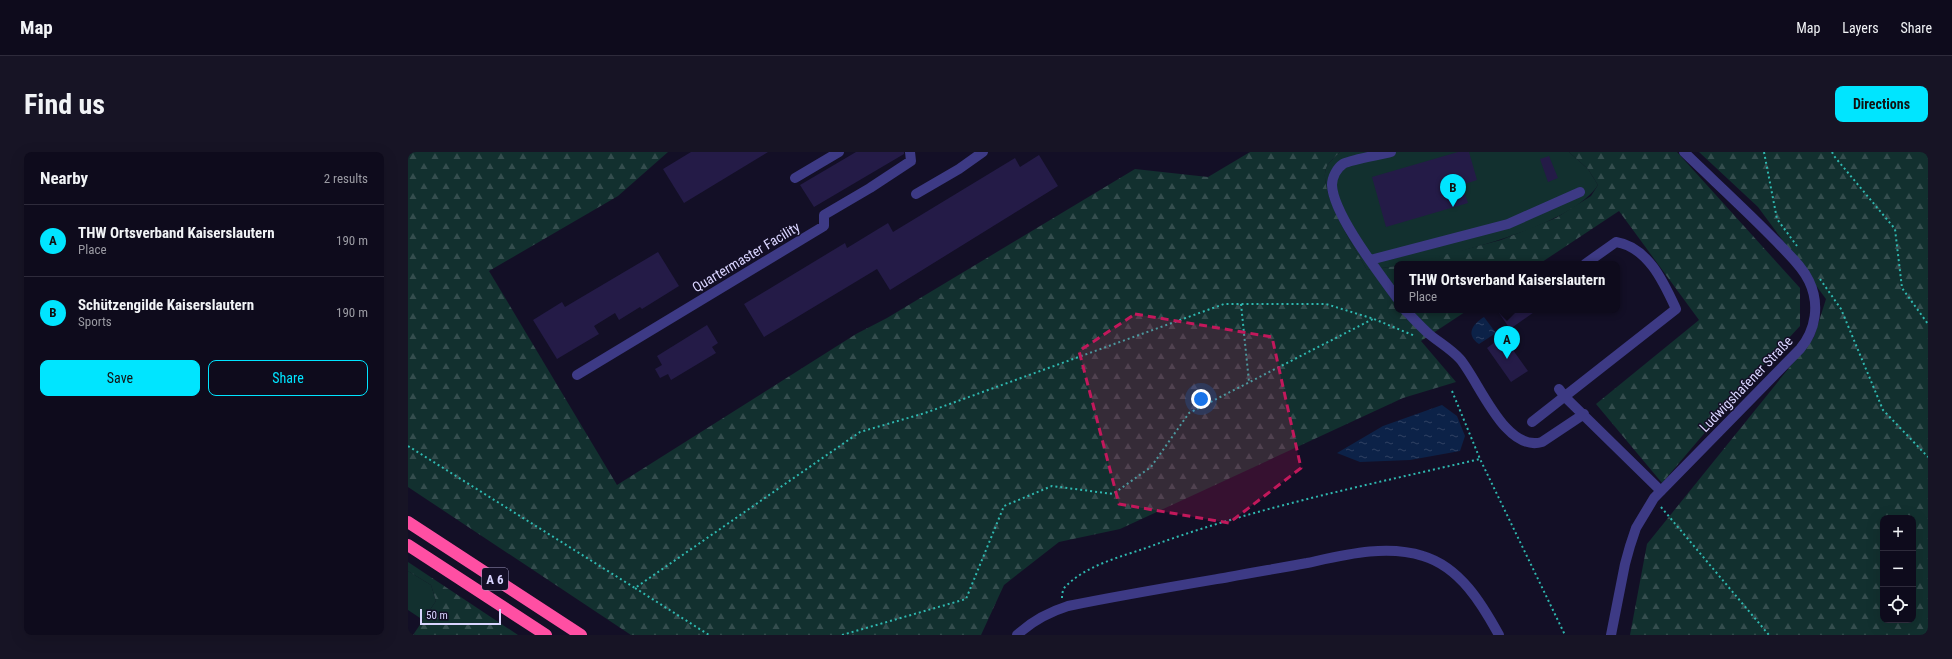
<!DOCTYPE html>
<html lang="en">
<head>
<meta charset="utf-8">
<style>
  body { margin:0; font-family:"Roboto Condensed",sans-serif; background:#171425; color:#f1f3f6 }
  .controls { position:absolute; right:12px; bottom:12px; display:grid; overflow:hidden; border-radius:8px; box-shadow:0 4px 16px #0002 }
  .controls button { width:36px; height:36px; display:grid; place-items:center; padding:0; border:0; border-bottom:1px solid #2e2b3b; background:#0e0b1c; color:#f1f3f6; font:20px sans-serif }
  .scale { position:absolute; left:12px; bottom:10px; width:81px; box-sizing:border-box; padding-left:4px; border:2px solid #d9d4ff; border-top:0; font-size:11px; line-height:14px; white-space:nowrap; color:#d9d4ff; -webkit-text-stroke:3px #130f26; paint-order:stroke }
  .you { position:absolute; left:793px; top:247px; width:14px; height:14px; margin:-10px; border:3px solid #fff; border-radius:50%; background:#1a73e8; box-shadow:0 0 0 6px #1a73e833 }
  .badge { display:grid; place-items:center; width:26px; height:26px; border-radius:50%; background:#00e5ff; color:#111; font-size:13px; font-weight:700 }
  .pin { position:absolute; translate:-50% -33px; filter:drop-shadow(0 1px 2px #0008) }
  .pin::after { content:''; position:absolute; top:21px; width:14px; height:12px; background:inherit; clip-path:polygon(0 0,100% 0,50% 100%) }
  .popup { position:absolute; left:986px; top:109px; width:226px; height:52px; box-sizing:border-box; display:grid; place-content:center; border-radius:8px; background:#0e0b1c; filter:drop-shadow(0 1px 3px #0005); font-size:13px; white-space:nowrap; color:#9b9ba3 }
  .popup b { font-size:15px; color:#f1f3f6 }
  .popup::after { content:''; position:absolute; left:50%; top:100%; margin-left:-8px; border:8px solid transparent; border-top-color:#0e0b1c }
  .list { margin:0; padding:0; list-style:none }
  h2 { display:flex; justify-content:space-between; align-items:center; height:52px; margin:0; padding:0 16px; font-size:17px }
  h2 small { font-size:13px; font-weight:400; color:#9b9ba3 }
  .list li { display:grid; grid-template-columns:26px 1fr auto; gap:12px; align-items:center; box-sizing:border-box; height:72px; padding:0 16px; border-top:1px solid #2e2b3b }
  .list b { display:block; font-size:15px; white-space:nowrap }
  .list p { margin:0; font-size:13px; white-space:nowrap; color:#9b9ba3 }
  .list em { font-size:13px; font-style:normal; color:#9b9ba3 }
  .actions { display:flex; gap:8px; padding:12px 16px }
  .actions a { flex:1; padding:9px 0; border:1px solid #00e5ff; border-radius:8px; text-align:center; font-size:14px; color:#00e5ff }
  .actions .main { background:#00e5ff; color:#111 }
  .icon { flex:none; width:22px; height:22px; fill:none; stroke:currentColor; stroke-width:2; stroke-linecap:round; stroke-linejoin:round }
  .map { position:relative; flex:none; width:1520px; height:483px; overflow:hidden; border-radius:8px }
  header { display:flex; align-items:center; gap:24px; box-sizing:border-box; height:56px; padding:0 20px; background:#0e0b1c; border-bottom:1px solid #2e2b3b }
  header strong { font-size:19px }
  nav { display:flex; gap:22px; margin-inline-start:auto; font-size:14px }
  .intro { display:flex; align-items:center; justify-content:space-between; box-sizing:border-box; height:96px; padding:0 24px }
  h1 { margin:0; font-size:28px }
  .button { padding:10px 18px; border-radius:8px; background:#00e5ff; color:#111; font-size:14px; font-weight:700 }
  main { display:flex; gap:24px; padding:0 24px }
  aside { flex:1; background:#0e0b1c; border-radius:8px; box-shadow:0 4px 16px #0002 }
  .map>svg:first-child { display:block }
</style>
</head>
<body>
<header>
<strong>Map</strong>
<nav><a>Map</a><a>Layers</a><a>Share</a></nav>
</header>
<div class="intro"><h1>Find us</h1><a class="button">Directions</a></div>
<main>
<aside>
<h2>Nearby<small>2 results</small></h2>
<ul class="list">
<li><span class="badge">A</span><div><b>THW Ortsverband Kaiserslautern</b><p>Place</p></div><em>190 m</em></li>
<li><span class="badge">B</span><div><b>Schützengilde Kaiserslautern</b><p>Sports</p></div><em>190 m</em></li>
</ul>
<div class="actions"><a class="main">Save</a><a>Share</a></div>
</aside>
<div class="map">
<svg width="1520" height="483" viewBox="0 0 1520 483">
  <defs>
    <pattern id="forest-firs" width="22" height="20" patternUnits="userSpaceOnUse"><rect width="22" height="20" fill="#12302f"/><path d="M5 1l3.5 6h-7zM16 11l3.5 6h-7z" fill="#344d4e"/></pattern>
    <pattern id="water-ripples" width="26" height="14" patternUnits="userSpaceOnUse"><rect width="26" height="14" fill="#0c2248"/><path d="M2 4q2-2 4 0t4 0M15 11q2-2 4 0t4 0" fill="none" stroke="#2f4163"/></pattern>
  </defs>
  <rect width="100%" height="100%" fill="#130f26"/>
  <!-- green -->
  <path fill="#12302f" d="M932,0H1161L1180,17L1190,33C1162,75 1052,99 1004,112H989V114L959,118C947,97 910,39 918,16C920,11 928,4 932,0Z
    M0,419L23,433L28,449L15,468L0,458Z"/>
  <!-- forest -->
  <path fill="url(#forest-firs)" fill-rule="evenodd" d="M0,0H260L210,44L81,119L209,333L448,182L479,166L727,17L800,25L842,0H932C928,4 920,11 918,16C910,39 947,97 959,118L989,114V158H1060L1013,189L1048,230L995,246L712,377L651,390L596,433L573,483H223L0,335Z
    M1161,0H1269L1392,136V174L1340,230L1254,331L1188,252L1291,168L1211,59L1131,112H1002L1093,88L1148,66L1183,44L1190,33L1180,17Z
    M1291,0H1520V483H1222L1239,392L1406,185L1418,147L1350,55ZM1475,366H1505V468H1475Z
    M0,410L110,483H5L28,449L23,433L0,419Z"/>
  <!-- water -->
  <path fill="url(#water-ripples)" d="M1076,165L1088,181L1071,192C1057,182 1065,172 1076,165Z
    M1034,253L1049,264L1057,284L1052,299L1002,308L952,310L929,301L975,274Z"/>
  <!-- building -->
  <path fill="#241b47" d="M283,0H360L276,51L255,17Z
    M448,0H496V2L406,55L392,33Z
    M1050,0H1061L1069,28L1054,33L1060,51L978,75L964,25Z
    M631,3L650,34L482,138L469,117L356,185L336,152L437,91L439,96L480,71L485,80L607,6L612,15Z
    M1141,4L1150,26L1140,30L1132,7Z
    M250,100L271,134L234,157L232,155L211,168L207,161L186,174L191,182L149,207L125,168L154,150L157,155Z
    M1089,158H1129L1102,177Z
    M299,173L310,191L304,195L308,201L263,228L260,222L252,226L247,217L254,213L249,204Z
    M1095,184L1120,219L1103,230L1079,196Z"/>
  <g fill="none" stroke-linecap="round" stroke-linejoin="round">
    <!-- path -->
    <path stroke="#2fb8b0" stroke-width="2" stroke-dasharray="2 3" stroke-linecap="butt" d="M1356,0L1369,67L1389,94
      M1424,0L1426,4L1487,77L1494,136L1520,172
      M1412,127L1433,157L1475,258L1520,305
      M833,152L841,230
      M1044,239L1072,307L1157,483
      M0,294L227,436L452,280L517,261L816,152H918L966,167L1007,184
      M1253,355L1361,483
      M227,436L301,483
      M654,446C654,441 655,436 659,433C680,413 712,405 738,396C847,355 960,333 1072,307
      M434,483L558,447L596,354L644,334L705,342L743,315L781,261L965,167"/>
    <!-- minor -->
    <path stroke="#3d3a85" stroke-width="10" d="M983,0C972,3 941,8 935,12C929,16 924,25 924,33C925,62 971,121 989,146
      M387,26L431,0
      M508,42L551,17L575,0
      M962,108L1100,72L1172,40
      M997,158C1005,166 1013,175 1021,182C1032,191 1043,197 1052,207C1071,229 1097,301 1134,290L1176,262
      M169,223L416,74V63L462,36L503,9L502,0
      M1151,237L1157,245L1253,339
      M1124,270L1268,157C1256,131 1240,95 1208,90L1177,112
      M609,483C624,469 641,460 660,454C714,443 768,434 821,425C847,420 873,416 899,411C936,403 978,392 1015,404C1052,415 1074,452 1091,483
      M1203,483L1217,412L1222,394L1228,376L1246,346L1392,197C1408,178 1412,152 1401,129C1394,114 1381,103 1370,91C1340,60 1307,30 1276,0"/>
    <!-- highway -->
    <path stroke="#ff4fa3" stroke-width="12" d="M0,370L173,483
      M0,393L138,483"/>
  </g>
  <!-- marked area -->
  <path fill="#c2185b" fill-opacity="0.2" stroke="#c2185b" stroke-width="3" stroke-dasharray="8 5" stroke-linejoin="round" d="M727,162L864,185L893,316L821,371L711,352L671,199Z"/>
  <g text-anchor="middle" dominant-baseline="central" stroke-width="3" stroke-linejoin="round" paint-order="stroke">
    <!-- shield labels -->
    <rect fill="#130f26" stroke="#9e99be" stroke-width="1" x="74" y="416" width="26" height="22" rx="3"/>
    <g font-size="13" font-weight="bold" fill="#d9d4ff">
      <text x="87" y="427">A 6</text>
    </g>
    <!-- street labels -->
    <g font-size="14" fill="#d9d4ff" stroke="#130f26">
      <text transform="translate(338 105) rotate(-31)">Quartermaster Facility</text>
      <text transform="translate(1338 232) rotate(-46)">Ludwigshafener Straße</text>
    </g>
  </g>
</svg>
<div class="controls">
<button>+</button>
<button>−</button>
<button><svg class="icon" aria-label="locate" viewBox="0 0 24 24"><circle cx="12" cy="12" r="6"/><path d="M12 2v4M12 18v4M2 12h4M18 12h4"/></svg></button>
</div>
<div class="scale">50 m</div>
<div class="you"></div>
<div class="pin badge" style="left:1099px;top:207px">A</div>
<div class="popup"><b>THW Ortsverband Kaiserslautern</b>Place</div>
<div class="pin badge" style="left:1045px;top:55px">B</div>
</div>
</main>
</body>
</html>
